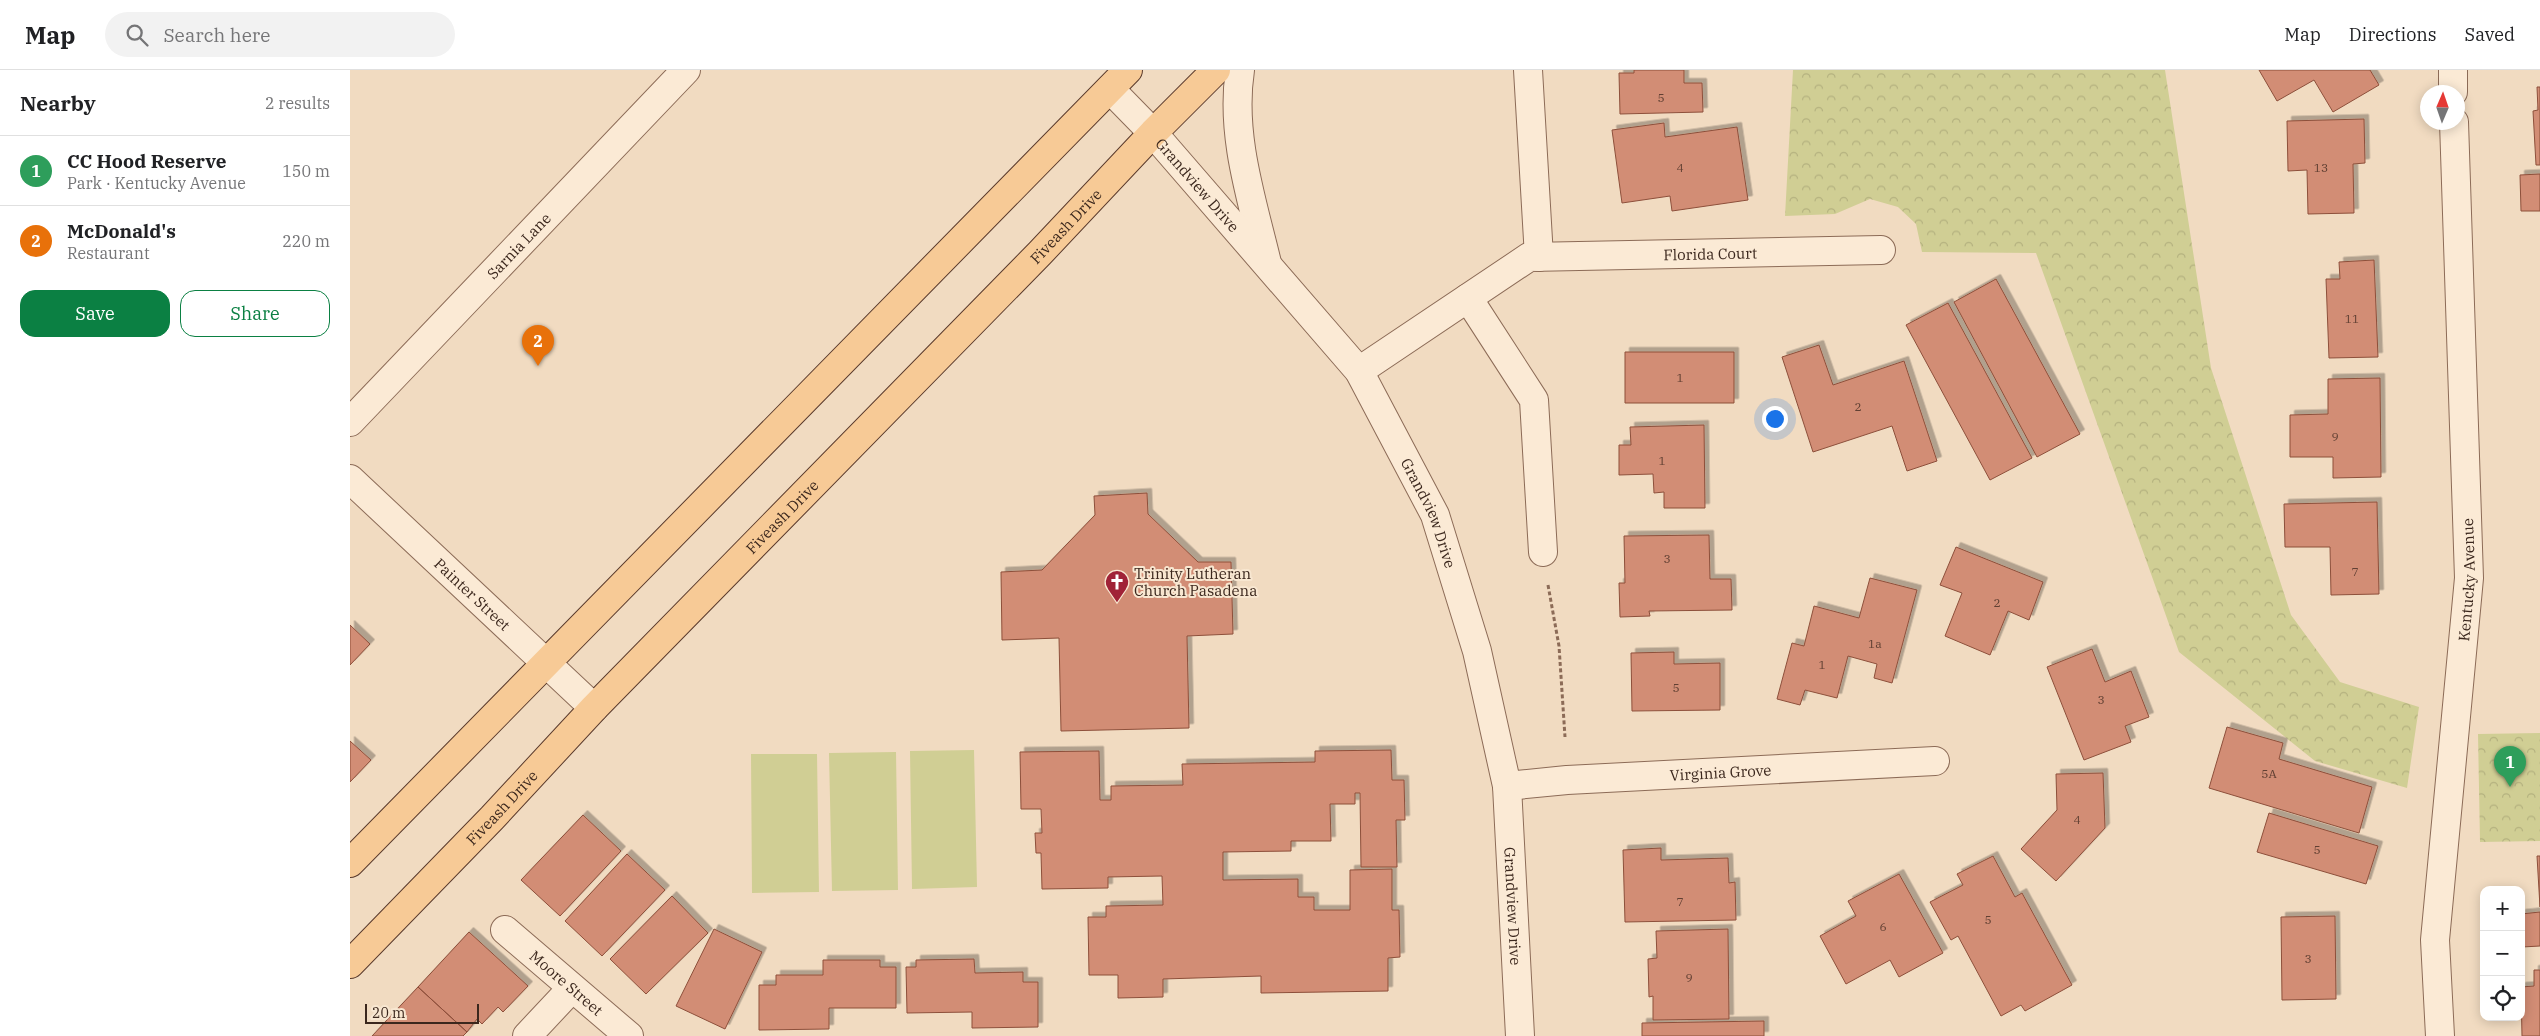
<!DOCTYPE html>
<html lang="en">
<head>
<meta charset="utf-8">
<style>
  body { margin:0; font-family:"IBM Plex Serif",serif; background:#f2f2f2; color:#202124 }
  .controls { position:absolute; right:15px; bottom:15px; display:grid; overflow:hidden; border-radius:10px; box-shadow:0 2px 12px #0003 }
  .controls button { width:45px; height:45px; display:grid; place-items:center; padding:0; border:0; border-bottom:1px solid #e0e0e0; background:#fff; color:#202124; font:25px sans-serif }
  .compass { position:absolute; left:2070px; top:15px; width:45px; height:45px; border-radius:50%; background:#fff; box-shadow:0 2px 12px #0003; rotate:2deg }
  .scale { position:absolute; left:15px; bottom:12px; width:114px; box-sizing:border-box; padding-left:5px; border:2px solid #3b271d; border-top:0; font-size:14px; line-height:18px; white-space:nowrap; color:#3b271d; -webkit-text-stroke:4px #f8e7d1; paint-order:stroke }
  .you { position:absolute; left:1424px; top:348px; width:18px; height:18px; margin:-12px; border:4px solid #fff; border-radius:50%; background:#1a73e8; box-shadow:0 0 0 8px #1a73e833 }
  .badge { display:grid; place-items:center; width:32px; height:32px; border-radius:50%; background:#0b8043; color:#fff; font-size:16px; font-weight:700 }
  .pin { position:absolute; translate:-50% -41px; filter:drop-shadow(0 1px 2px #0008) }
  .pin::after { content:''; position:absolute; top:26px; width:18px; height:15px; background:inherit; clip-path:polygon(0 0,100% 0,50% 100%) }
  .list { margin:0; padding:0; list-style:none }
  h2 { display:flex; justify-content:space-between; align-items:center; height:65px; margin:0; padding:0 20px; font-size:21px }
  h2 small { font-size:16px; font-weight:400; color:#757577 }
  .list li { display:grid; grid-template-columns:32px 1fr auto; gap:15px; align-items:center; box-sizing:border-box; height:70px; padding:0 20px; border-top:1px solid #e0e0e0 }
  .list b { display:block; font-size:19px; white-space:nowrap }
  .list p { margin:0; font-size:16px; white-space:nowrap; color:#757577 }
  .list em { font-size:16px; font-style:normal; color:#757577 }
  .actions { display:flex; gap:10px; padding:15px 20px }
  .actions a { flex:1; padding:11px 0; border:1px solid #0b8043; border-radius:15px; text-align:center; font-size:18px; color:#0b8043 }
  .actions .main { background:#0b8043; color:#fff }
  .icon { flex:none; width:28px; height:28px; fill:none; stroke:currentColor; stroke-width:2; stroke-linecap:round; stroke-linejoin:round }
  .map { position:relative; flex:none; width:2190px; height:966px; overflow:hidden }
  header { display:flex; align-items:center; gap:30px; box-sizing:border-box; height:70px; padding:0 25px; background:#fff; border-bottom:1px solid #e0e0e0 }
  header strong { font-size:24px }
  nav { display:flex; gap:28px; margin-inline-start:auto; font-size:18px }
  .search { width:350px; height:45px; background:#f2f2f2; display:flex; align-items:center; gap:12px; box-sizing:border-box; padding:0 18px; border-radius:28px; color:#757577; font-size:19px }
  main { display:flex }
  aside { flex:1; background:#fff }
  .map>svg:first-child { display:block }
</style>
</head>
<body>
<header>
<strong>Map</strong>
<div class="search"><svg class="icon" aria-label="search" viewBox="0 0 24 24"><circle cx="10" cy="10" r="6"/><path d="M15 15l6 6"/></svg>Search here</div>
<nav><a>Map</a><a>Directions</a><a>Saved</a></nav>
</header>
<main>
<aside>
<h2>Nearby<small>2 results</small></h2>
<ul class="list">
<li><span class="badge" style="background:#2e9e5b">1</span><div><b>CC Hood Reserve</b><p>Park · Kentucky Avenue</p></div><em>150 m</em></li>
<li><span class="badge" style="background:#e8710a">2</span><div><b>McDonald's</b><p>Restaurant</p></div><em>220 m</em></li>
</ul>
<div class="actions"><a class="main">Save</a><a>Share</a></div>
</aside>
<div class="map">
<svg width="2190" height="966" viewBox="0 0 2190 966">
  <defs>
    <pattern id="park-crowns" width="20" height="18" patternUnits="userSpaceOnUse" patternTransform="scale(1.25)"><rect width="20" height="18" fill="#d0ce94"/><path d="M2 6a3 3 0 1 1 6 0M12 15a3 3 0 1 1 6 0" fill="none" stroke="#b4b17f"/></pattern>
    <filter id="shadow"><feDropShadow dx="4.5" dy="-4.5" stdDeviation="0" flood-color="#0004"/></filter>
  </defs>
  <rect width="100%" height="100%" fill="#f1dbc1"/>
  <!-- green -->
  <path fill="#d0ce94" d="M624,680L627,817L562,819L560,681Z
    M546,682L548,820L482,821L479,683Z
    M467,684L469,822L402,823L401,684Z"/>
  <!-- park -->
  <path fill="url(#park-crowns)" d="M1443,0H1815L1861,298L1941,545L1990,612L2069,637L2057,718L1965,691L1829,582L1686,183L1572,182L1566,154L1548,137L1520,129L1485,144L1435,146Z
    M2190,663V771L2130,772L2128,664Z"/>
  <!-- building -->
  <path fill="#d28d74" stroke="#8d4f3b" filter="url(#shadow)" d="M1284,0H1334V13H1352L1353,42L1270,44L1269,3H1284Z
    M1909,0H2020L2029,15L1983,42L1964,10L1927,31Z
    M2187,17H2190V95H2186L2183,41L2188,40Z
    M2014,49L2015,93L2003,94L2004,143L1958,144L1957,100L1938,101L1937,51Z
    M1314,53L1315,67L1387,57L1398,130L1322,141L1320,126L1272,133L1262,60Z
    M2190,104V141H2171L2170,105Z
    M2024,190L2028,287L1979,288L1976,209H1990L1989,192Z
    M1646,209L1730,364L1687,387L1604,232Z
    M1598,233L1682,388L1640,410L1556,255Z
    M1469,275L1483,315L1554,291L1587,391L1557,401L1542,356L1463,382L1432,287Z
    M1275,282H1384V333H1275Z
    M2030,308L2031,407L1983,408V387H1940V345L1978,344V309Z
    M1354,355L1355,438H1314V422L1304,423L1303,404L1269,405V375H1281L1280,357Z
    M797,423L798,444L848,492H881L883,564L837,566L839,658L711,661L709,568L652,570L651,502L692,500L745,445L744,426Z
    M2027,432L2029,524L1981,525L1980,477H1935L1934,434Z
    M1359,465L1360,509H1381L1382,540L1299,541L1300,546L1270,547L1269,513H1275L1274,466Z
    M1606,477L1693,512L1679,550L1658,541L1640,585L1595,566L1612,523L1590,515Z
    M1520,508L1567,520L1542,613L1524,608L1527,594L1498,586L1487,628L1455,620L1450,635L1427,629L1442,573L1454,576L1464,536L1509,548Z
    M0,555L20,574L0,595Z
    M1742,579L1755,612L1781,601L1799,647L1775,656L1781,672L1734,690L1697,597Z
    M1324,582V594L1370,593V640L1282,641L1281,583Z
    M1877,657L1933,673L1929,689L2022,717L2009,763L1859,718Z
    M0,671L21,690L0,712Z
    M1041,680L1042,710H1054L1055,750H1046L1047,797H1011L1010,723H1005V734H980L981,771H941V781L873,782V810L948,809V827H964V840H1000V800L1042,799V840H1049L1050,887L1038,888V921L911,923V906L813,909V927L768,928V905H739L738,847H756V836L813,835L812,806L758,807V818L692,819L691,783H686L685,763H692L691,739H671L670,682L749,681L750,730H761V716L833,715L832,694L965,692V681Z
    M1753,703L1755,758L1706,811L1671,779L1707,740L1706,704Z
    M1919,743L2028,776L2016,814L1907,782Z
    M233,745L271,781L210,846L171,810Z
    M1311,778V790L1378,788L1379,813L1385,812L1386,850L1275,852L1273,780Z
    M277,784L315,820L252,886L215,851Z
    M1643,786L1665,827L1672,823L1722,915L1675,941L1671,935L1651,946L1608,866L1601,870L1580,832L1613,815L1607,804Z
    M2187,786H2190V837Z
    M1549,804L1593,883L1549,907L1540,890L1496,914L1470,866L1506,846L1498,831Z
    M322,826L358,863L296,924L260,889Z
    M2190,842V876L2172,877L2171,844Z
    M1985,846L1986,929L1932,930L1931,847Z
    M364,859L412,882L375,959L326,936Z
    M1378,859L1379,949L1303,950V926L1299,927L1298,889L1307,888L1306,861Z
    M119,862L178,916L153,942L148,937L132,954L127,949L117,962L68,917Z
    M624,889L625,903L673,902V912H688V957L622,958V942L557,943L556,897H566V890Z
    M473,890H530V897H546V938H479V959L409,960V915H426V905H473Z
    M2184,900H2190V966H2172L2171,917L2184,916Z
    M68,917L117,962L113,966H22Z
    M1414,951V966H1292V953Z"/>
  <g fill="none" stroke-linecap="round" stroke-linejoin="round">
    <!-- minor casing -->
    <g stroke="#8c6b57" stroke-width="30">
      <g id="minor">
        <path d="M890,0C880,65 902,130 917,193"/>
        <path d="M1178,0L1189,187"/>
        <path d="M2103,0V22"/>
        <path id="s1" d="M760,19L803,63L1009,301L1085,445L1127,581L1157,716L1170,966"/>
        <path d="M1118,228L1184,330L1193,482"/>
        <path id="s2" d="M1009,301L1179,187L1531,180"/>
        <path id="s3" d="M0,352L336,0"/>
        <path id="s4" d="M0,409L244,638"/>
        <path id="s5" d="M1157,716L1217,710L1585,691"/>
        <path id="s6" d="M155,860L279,966"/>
        <path d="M177,966L222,918"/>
        <path id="s7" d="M2090,966L2085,870L2119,508L2104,52"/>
      </g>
    </g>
    <!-- major casing -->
    <g stroke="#5a3a2c" stroke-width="30">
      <g id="major">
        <path d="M0,793L778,0"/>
        <path id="s8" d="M0,894L142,748L244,638L690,183L803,63L866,0"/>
      </g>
    </g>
    <!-- path -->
    <path stroke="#8c6b57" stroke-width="3" stroke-dasharray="4 2.5" stroke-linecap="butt" d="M1198,515L1209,576L1215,667"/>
    <!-- minor -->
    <use href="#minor" stroke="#fbead5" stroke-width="28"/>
    <!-- major -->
    <use href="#major" stroke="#f7ca96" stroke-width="28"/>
  </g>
  <!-- icons -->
  <defs>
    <g id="church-pin" transform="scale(1.25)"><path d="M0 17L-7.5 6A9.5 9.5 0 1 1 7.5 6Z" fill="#a02237" stroke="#f8e7d1"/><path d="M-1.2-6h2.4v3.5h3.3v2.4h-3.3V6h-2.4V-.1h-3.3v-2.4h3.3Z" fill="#fff"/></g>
  </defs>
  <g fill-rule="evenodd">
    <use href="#church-pin" x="767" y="512"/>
  </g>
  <g text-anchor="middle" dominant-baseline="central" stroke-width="4" stroke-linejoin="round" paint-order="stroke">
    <!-- number labels -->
    <g font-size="12" fill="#614033">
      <text x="1311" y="27">5</text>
      <text x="1330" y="97">4</text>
      <text x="1971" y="97">13</text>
      <text x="2002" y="248">11</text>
      <text x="1330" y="307">1</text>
      <text x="1508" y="336">2</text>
      <text x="1985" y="366">9</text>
      <text x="1312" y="390">1</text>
      <text x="1317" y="488">3</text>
      <text x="2005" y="501">7</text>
      <text x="1647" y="532">2</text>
      <text x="1525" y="573">1a</text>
      <text x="1472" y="594">1</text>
      <text x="1326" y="617">5</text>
      <text x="1751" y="629">3</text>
      <text x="1919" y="703">5A</text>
      <text x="1727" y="749">4</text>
      <text x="1967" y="779">5</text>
      <text x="1330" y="831">7</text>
      <text x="1638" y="849">5</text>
      <text x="1533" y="856">6</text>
      <text x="1958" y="888">3</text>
      <text x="1339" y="907">9</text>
    </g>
    <!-- street labels -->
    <g font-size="15" fill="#3b271d" stroke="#f8e7d1">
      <text stroke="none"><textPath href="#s1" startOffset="130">Grandview Drive</textPath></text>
      <text stroke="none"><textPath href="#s8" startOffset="1028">Fiveash Drive</textPath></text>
      <text stroke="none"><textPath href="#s3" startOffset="244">Sarnia Lane</textPath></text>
      <text stroke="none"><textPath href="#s2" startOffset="386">Florida Court</textPath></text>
      <text stroke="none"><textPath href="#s1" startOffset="535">Grandview Drive</textPath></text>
      <text stroke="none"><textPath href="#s8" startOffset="622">Fiveash Drive</textPath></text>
      <text stroke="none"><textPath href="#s7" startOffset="458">Kentucky Avenue</textPath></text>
      <text stroke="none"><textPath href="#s4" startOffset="168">Painter Street</textPath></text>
      <text stroke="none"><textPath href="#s5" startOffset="214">Virginia Grove</textPath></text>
      <text stroke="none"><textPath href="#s8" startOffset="218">Fiveash Drive</textPath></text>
      <text stroke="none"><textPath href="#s1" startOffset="940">Grandview Drive</textPath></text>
      <text stroke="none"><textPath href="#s6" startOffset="81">Moore Street</textPath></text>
    </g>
    <!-- poi labels -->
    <g font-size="15" fill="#3b271d" stroke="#f8e7d1" text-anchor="start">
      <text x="784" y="503">Trinity Lutheran<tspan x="784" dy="17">Church Pasadena</tspan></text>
    </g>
  </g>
</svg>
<div class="controls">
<button>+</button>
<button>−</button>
<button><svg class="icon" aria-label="locate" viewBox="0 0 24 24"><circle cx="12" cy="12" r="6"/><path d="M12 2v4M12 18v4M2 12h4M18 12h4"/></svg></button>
</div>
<svg class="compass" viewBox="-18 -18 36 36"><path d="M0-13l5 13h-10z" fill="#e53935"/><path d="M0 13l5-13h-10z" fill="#757577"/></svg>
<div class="scale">20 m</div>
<div class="you"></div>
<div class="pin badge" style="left:2160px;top:717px;background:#2e9e5b">1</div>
<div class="pin badge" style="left:188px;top:296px;background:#e8710a">2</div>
</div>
</main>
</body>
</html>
